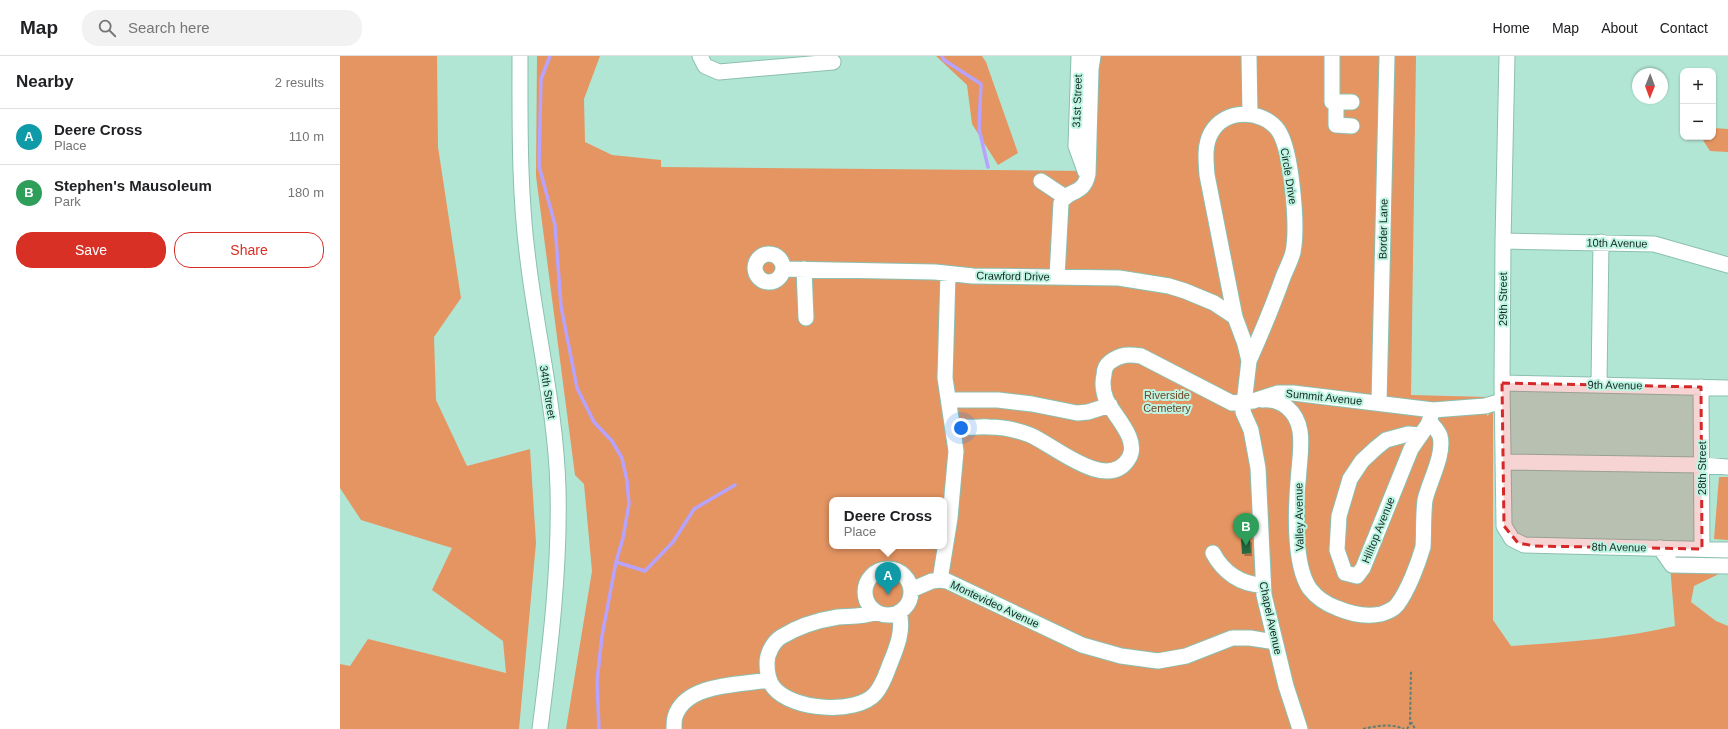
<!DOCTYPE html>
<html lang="en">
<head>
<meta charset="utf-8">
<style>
  body { margin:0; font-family:Arial,sans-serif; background:#f2f2f2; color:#202124 }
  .controls { position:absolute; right:12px; top:12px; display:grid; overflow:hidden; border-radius:8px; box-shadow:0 1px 3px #0004 }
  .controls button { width:36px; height:36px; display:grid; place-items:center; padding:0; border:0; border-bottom:1px solid #e0e0e0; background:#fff; color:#202124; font:20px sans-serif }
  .compass { position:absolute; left:1292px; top:12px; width:36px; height:36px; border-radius:50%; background:#fff; box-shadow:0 1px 3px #0004; rotate:181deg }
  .you { position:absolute; left:621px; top:372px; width:14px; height:14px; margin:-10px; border:3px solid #fff; border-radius:50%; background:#1a73e8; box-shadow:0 0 0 6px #1a73e833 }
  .badge { display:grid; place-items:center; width:26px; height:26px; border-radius:50%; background:#d93025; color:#fff; font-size:13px; font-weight:700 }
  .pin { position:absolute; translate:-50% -33px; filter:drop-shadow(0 1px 2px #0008) }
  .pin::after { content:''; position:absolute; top:21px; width:14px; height:12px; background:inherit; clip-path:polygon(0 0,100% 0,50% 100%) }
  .popup { position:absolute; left:489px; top:441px; width:118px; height:52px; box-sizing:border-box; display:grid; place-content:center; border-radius:8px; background:#fff; filter:drop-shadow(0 1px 3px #0005); font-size:13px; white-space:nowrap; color:#757577 }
  .popup b { font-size:15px; color:#202124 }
  .popup::after { content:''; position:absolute; left:50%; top:100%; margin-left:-8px; border:8px solid transparent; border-top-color:#fff }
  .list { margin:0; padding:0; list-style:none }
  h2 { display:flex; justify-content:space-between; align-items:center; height:52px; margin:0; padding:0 16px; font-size:17px }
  h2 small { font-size:13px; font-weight:400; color:#757577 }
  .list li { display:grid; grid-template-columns:26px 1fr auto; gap:12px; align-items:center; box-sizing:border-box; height:56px; padding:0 16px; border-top:1px solid #e0e0e0 }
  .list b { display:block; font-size:15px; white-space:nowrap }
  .list p { margin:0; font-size:13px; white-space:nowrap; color:#757577 }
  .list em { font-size:13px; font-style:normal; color:#757577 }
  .actions { display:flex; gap:8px; padding:12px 16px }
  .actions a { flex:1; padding:9px 0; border:1px solid #d93025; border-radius:16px; text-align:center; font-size:14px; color:#d93025 }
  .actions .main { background:#d93025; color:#fff }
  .icon { flex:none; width:22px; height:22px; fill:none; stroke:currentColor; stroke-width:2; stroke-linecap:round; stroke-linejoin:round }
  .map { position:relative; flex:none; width:1388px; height:673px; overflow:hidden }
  header { display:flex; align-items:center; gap:24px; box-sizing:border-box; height:56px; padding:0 20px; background:#fff; border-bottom:1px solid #e0e0e0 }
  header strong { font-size:19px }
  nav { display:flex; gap:22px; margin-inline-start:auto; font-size:14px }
  .search { width:280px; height:36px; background:#f2f2f2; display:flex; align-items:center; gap:10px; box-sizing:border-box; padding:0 14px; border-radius:16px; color:#757577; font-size:15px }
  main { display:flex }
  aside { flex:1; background:#fff }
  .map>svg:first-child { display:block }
</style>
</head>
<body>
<header>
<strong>Map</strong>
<div class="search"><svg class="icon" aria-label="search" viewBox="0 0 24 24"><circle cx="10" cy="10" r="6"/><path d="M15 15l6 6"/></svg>Search here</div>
<nav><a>Home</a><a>Map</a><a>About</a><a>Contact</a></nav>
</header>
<main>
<aside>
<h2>Nearby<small>2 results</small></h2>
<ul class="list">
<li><span class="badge" style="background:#0f9aa8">A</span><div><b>Deere Cross</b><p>Place</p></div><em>110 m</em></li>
<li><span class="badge" style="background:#2e9e5b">B</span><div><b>Stephen's Mausoleum</b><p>Park</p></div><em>180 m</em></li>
</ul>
<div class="actions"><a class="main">Save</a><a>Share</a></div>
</aside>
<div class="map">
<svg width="1388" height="673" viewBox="0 0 1388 673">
  <defs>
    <filter id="shadow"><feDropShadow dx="2.5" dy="4" stdDeviation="0" flood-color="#0004"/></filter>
  </defs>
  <rect width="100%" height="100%" fill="#b1e6d5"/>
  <!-- green -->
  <path fill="#e49562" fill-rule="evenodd" d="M0,0H97L98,91L121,242L94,281L96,344L127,410L190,393L196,487L179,673H0V608L10,610L28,583L166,617L163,585L92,534L112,492L21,464L0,432Z
    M197,0H260L244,43L245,86L272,99L321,104V111L746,115L747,0H1076L1071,339L1147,341V360L1153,355V564L1171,590C1226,586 1281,583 1335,570L1329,498L1388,499V516H1383L1354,530L1351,546L1376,565L1388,570V673H226L252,515L244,428L235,419L196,120ZM492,444H604V490H492Z
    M596,0H642L646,6L678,97L658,109L632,68L627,29Z
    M1373,72L1388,73V96L1370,95L1361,81H1373Z
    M1379,421H1388V484L1374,483Z"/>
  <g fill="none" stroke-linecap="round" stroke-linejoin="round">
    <!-- stream -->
    <path stroke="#b7a3fd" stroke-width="3.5" d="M210,0L201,23L199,110L215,169L221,250L237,332L254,366L272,385L282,402L287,425L289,448L283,482L276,506L262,580L257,625L259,673
      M602,0L604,4L641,28L639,73L648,111
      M276,506L305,515L333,486L354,453L395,429"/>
  </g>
  <!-- building -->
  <path fill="#27693f" filter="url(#shadow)" d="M910,482L911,497L902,498L901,483Z"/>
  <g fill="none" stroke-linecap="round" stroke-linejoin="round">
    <!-- minor casing -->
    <g stroke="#8bbfaf" stroke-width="17">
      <path id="minor" d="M180,0C180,68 179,136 188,204C197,280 216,355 218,433C220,513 210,594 200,673
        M360,0L365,10L379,16L493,6
        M739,0L736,90L745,115L748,118
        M909,0L910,58
        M992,0V46H1012
        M1167,0L1163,185L1162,327L1164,470L1172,483L1184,489L1388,494
        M996,47V69L1012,70
        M701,125L725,141
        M1163,185L1314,188L1388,209
        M415 212a14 14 0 1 1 28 0a14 14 0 1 1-28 0Z
        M443,213L595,216L633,220L779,222L829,230L845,235L874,247L895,261
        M464,213L466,262
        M608,218L605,322L616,395L610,462L600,524L607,525L742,589L781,600L818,605L846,600L892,582H910L935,586
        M717,221L721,147C727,133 744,140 748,118L751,13L753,0
        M909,305C921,278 932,252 942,224C945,215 951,205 953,196C958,172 952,94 938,74C922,53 885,52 871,77C864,90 866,105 867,119L895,261L905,288L909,305L903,356L911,374L918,412L924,539L946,630L960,673
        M1162,327L1388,332
        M1259,328L1261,186
        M1361,331L1362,493
        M609,344H658L692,348L737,357L748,356L770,349
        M922,344C942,342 957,356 960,375C962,388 960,401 959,414C956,444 952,508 970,533C977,542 986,548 997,552C1011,558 1026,561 1041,558C1047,556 1053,554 1057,549C1068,535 1078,508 1083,491C1084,476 1083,459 1085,444C1089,426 1105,398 1100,380C1098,374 1093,370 1089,365
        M1039,347L1047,0
        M613,368C625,374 636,370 649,371C663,371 677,374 690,379C714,389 768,438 789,402C800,383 773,359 766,343C763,335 762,327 764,319C764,313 766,309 770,306C781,298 789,298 801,300L892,347L913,345L938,337H953L1093,354L1145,350L1162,345
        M1081,379L1068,378L1046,384L1036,392L1022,405L1010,423L999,460L997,494L1005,517L1017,520L1023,512L1071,393L1089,367L1092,356
        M1163,406L1362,409L1388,411
        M1320,492L1332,509L1388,510
        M873,497C883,516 901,529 923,529
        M525 536a23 23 0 1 1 46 0a23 23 0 1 1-46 0Z
        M571,534L592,525L600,524
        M536,556C524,561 511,560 498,561C479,564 457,571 441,581C433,586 427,598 427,607C427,616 428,625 434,632C452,654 516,659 535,638C543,629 546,618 550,608C557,591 564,574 559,556
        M334,673C334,669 334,664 335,661C345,627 400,629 429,624"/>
    </g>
    <!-- path -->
    <path stroke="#5c7f74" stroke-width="2" stroke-dasharray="3 2" stroke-linecap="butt" d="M1070,668L1072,667L1075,673
      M1023,673C1036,670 1051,667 1064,673
      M1067,673L1070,668L1071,615"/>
    <!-- minor -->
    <use href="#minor" stroke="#fff" stroke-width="15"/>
  </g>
  <!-- marked area -->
  <path fill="#d62828" fill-opacity="0.2" stroke="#d62828" stroke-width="3" stroke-dasharray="8 5" stroke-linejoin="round" d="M1162,327L1361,331L1362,493L1195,490L1178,487L1164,470Z"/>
  <g text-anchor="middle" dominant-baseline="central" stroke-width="4" stroke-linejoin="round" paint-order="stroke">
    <!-- street labels -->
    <g font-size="11" fill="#142923" stroke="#bef4e2">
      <text transform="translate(737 45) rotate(-88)">31st Street</text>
      <text transform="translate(949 120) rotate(81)">Circle Drive</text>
      <text transform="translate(1043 173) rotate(-89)">Border Lane</text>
      <text transform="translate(1277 187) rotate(1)">10th Avenue</text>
      <text transform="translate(673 220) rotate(1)">Crawford Drive</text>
      <text transform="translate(1163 243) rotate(-90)">29th Street</text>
      <text transform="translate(1275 329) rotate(1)">9th Avenue</text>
      <text transform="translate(208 336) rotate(81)">34th Street</text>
      <text transform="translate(984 341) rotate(6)">Summit Avenue</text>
      <text transform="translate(1362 412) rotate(-90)">28th Street</text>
      <text transform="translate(959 461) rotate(-91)">Valley Avenue</text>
      <text transform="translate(1038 474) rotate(-68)">Hilltop Avenue</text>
      <text transform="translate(1279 491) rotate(1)">8th Avenue</text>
      <text transform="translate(655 548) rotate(25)">Montevideo Avenue</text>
      <text transform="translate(931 562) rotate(78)">Chapel Avenue</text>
    </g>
    <!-- park labels -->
    <g font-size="11" fill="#704426" stroke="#bef4e2">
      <text x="827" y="339">Riverside<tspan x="827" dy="13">Cemetery</tspan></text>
    </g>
  </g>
</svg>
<div class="controls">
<button>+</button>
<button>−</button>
</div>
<svg class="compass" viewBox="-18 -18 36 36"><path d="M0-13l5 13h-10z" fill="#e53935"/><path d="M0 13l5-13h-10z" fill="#757577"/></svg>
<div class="you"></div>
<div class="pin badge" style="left:548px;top:539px;background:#0f9aa8">A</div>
<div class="popup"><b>Deere Cross</b>Place</div>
<div class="pin badge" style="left:906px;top:490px;background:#2e9e5b">B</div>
</div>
</main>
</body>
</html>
